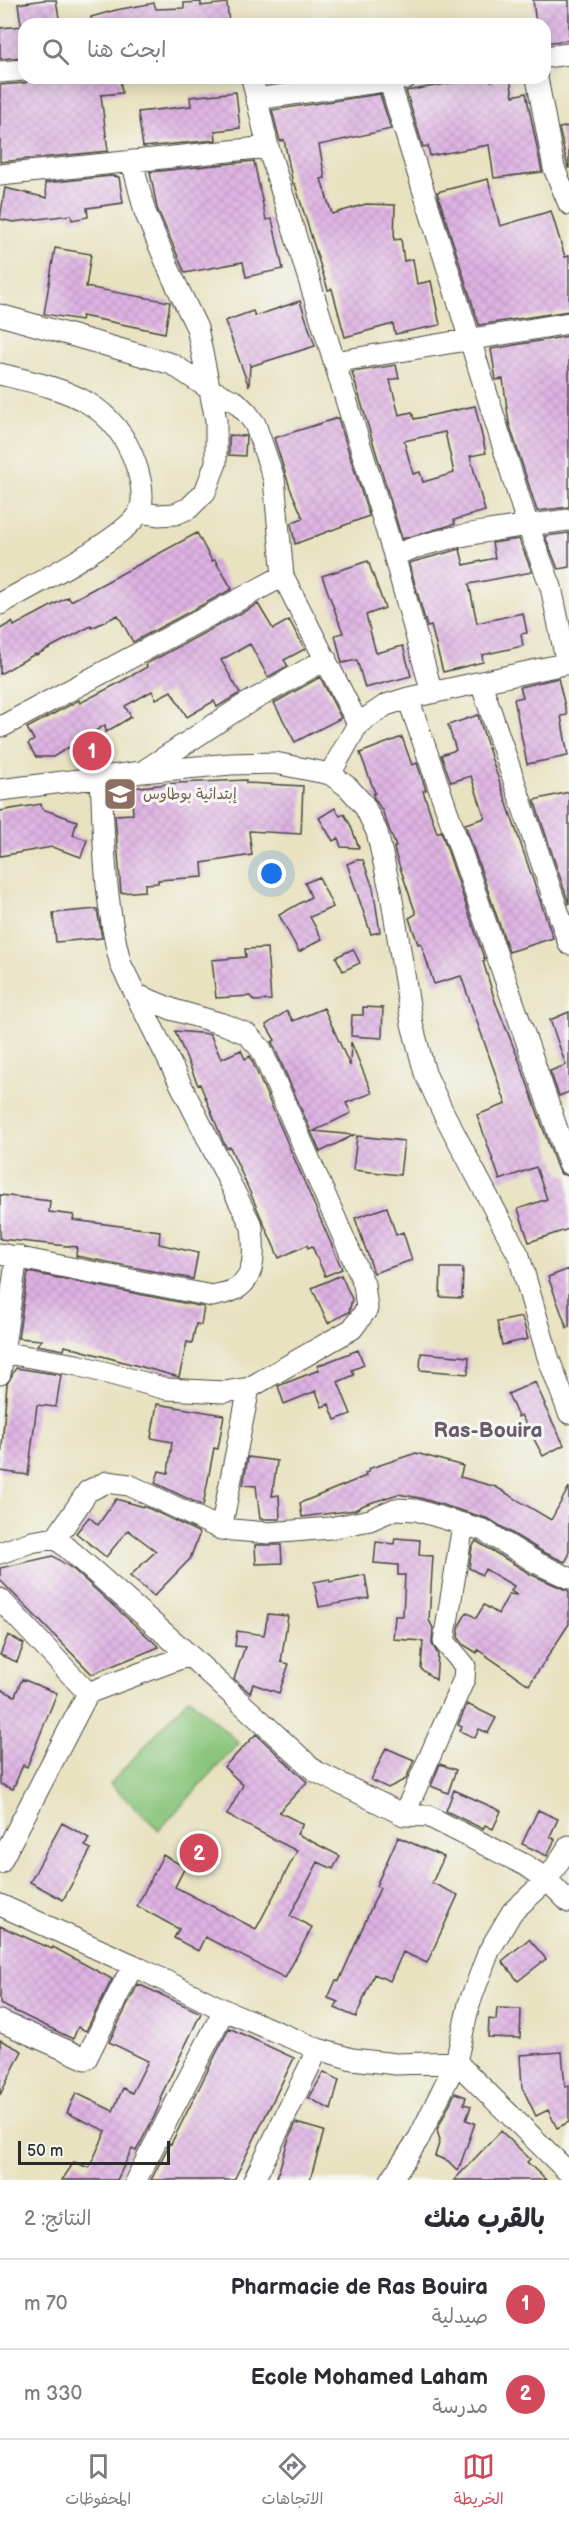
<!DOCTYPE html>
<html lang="ar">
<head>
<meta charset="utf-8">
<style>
  body { margin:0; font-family:"Balsamiq Sans","Playpen Sans Arabic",sans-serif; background:#f2f2f3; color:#2b2b33; direction:rtl }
  .scale { position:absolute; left:18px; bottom:15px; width:152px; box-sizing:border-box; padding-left:6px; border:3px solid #2b2b2b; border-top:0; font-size:16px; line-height:21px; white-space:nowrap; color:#2b2b2b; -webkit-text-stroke:4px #f6f6f2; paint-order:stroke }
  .you { position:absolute; left:272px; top:874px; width:21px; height:21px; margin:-15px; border:4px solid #fff; border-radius:50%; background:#1a73e8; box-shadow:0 0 0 9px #1a73e833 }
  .badge { display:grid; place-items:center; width:39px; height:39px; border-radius:50%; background:#d1495b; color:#fff; font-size:20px; font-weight:700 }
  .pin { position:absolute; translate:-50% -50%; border:3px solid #fff; box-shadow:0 2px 6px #0006 }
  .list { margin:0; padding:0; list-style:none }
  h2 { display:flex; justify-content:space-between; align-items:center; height:78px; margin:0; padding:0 24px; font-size:26px }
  h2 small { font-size:20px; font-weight:400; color:#7c7c81 }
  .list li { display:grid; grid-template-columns:39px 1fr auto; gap:18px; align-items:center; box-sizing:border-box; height:90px; padding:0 24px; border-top:2px solid #e1e1e2 }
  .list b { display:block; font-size:22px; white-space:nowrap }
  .list p { margin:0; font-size:20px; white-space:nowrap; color:#7c7c81 }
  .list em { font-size:20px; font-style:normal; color:#7c7c81 }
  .icon { flex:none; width:33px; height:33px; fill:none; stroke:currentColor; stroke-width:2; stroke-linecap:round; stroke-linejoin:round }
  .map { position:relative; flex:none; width:569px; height:2180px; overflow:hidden; direction:ltr }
  .search { position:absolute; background:#fff; box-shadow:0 3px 15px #0003; left:18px; right:18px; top:18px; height:66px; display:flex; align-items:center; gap:15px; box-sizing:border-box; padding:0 21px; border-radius:18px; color:#7c7c81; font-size:22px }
  .sheet { height:258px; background:#fff }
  nav { display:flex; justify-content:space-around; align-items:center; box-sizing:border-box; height:84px; border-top:2px solid #e1e1e2; background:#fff; font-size:16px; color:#7c7c81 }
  nav a { display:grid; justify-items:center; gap:3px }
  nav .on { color:#d1495b }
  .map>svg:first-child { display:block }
</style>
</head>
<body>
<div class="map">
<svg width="569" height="2180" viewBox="0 0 569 2180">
  <defs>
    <pattern id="building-cross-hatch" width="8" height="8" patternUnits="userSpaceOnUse" patternTransform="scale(1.5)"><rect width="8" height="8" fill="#deb2e3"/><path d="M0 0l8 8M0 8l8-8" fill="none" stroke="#bf99c3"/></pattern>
  </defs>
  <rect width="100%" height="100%" fill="#f6f6f2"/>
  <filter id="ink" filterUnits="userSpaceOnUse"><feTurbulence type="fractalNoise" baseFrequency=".0167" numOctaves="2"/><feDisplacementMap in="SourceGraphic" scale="12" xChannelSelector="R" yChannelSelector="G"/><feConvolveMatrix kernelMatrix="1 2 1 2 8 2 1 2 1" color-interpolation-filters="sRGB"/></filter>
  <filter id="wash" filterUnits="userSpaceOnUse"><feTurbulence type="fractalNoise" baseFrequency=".008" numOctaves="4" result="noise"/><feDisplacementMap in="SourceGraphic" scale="24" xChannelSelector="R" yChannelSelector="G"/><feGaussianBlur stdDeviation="1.35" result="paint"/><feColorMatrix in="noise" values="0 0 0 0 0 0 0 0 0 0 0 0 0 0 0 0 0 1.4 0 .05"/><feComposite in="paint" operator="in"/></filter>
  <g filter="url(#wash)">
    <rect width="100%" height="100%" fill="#e8e2c0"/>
    <!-- pitch -->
    <path fill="#89c47a" stroke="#5a7852" stroke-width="1.5" d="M189,1698L239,1743L159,1830L110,1784Z"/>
    <g id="blocks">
      <!-- building -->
      <path fill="url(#building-cross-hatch)" fill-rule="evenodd" d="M44,0H56L60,24H21L18,4Z
        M533,0H569V40L545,43V24H536Z
        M201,2V6L227,3L229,24H92L91,17L116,10L154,3L156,9L184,8V3Z
        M24,26V57L0,59V28Z
        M33,78H120L122,93L101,95L108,151L0,162V85L25,83Z
        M267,78H314L268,84Z
        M479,78H490L491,81L510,78L513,96L526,93L542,172L494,178L489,145L430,156L428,146L423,147L406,91Z
        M236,92L240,128L215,131L216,140L143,147L138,112L191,106L190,97Z
        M380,94L391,129L319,145L325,178L321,179L332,214L366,204L395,205L394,240L401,239L404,261L413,259L417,284L431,281L440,325L395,334L393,324L345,337L332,289L328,290L295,184H293L284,140L280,141L272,110Z
        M569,126V168H568L559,128Z
        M254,161L266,220L272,219L283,269L246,277L243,262L185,273L157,208L150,172Z
        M111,176L119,177L123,203L87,208L88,217L72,220L71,215L13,222L0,219L5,188L47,198L45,183Z
        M488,179L500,226L551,211L565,257L569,256V311L479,325L437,192Z
        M55,248L91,254L86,287L170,302L165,333L82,316L81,320L44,314Z
        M300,301L315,346L251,366L250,363L249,387L225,321L253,311L255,316Z
        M569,336V507L537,511L509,423L503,379L496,380L491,349Z
        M396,365L399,378L390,380L399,415L412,412L414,419L475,406L486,453L470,456L485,511L454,520L455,524L402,539L352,372ZM445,432L454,473L423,482L420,472L413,474L404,441Z
        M338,418L369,516L295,544L291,523L303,518L290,488L274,438Z
        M229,435L246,436L245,456L229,455Z
        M197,533L212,561L215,560L232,589L133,642L118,615L92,628L91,626L36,655L35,654L0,674V629L12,622L14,626L68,597L71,601Z
        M569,533V567L558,569L545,536Z
        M519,539L532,572L469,584L477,623L523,613L527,633L521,634L523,646L482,655L483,662L443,672L431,626L427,627L409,563L460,549L464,565L495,558L492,543Z
        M368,561L385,608L366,615L376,653L403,646L411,676L365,688L357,660L342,663L335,635L343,633L322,576Z
        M258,604L273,629L289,620L305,649L284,660L288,666L268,677L250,644L221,660L240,693L217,707L214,701L187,717L171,691L156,699L152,691L125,706L131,717L106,732L105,725L53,757H36L28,744L34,740L27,728L79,700L80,703L113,686L147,667L146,664Z
        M320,677L341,718L295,742L274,703Z
        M558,678L567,715L561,716L568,756L527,764L514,699L523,697L520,687Z
        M478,715L492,760L553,938L509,952L465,824L485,818L471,776L451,782L441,755L456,750L448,725Z
        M402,737L412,765L417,763L426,790L423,791L437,833L441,831L485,961H483L495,1001L520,1063L557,1168L561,1174L569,1176V1229L529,1242L518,1209L547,1199L536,1167L500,1180L477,1115L506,1104L461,976L434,984L421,943L418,944L409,918L416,914L395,853L394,847H396L382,810L374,798L373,794L375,793L360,753Z
        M246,780V783L303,786L301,834L249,831L252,855L202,863L203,877L158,880V883L145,884V891L121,893L115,815L133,814L131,788L177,783Z
        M569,792V904L534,800Z
        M41,804L42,809L77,821L73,835L87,840L81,857L52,847L0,856V811Z
        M335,808L340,816L344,814L350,824L359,848L341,847L338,838L333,841L319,818Z
        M356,860H363L373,888L380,932L371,934L347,864Z
        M319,877L333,907L310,917L322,939L299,952L279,915L311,897L305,883Z
        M97,909L102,938L56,942L53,913Z
        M267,948L271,1000L254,1001L250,996L216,998L212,960L246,957L245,949Z
        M353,949L360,963L343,971L336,957Z
        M363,1007L383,1008L382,1038L351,1036L352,1015H363Z
        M324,1008L350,1066L351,1042L372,1093L346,1103L351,1113L314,1131L354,1135L320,1152L272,1042L275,1040L266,1025L287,1011L293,1021Z
        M569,1012V1092L559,1096L550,1071L566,1065L550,1020Z
        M175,1031L210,1034L221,1059L241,1050L245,1059L250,1056L342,1269L325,1276L312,1246L308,1248L307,1245L279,1258L230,1147L227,1148L223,1141L200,1084L198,1085Z
        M357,1136L404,1141L400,1175L353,1170Z
        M0,1195L50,1201L49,1212L74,1215L73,1220L160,1231L159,1244L198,1253L193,1279L76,1256L77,1247L0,1239Z
        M387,1207L396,1235L403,1232L412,1260L374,1273L355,1218Z
        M441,1268H463L462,1298L440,1297Z
        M569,1269V1327L567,1328L548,1277Z
        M28,1272L204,1307L201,1325L196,1324L192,1343L187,1342L179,1377L65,1346L64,1350L37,1345L42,1340L18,1338Z
        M341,1275L352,1299L349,1312L328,1323L312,1288Z
        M522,1317L528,1339L502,1345L497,1322Z
        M358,1350L364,1365L352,1370L354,1375L338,1382L351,1414L335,1420L329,1404L322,1407L316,1391L284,1404L278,1386L319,1370L317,1366Z
        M421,1353L469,1357L468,1374L420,1370Z
        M16,1368L61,1375L56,1407L37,1405L28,1475L0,1471L7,1384Z
        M535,1382L545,1404L544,1405L564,1445L543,1456L521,1415L518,1417L508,1394Z
        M157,1404L224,1415L218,1449L214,1448L203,1506L155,1483L159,1471L168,1473L172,1442L151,1438Z
        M416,1453L463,1466L460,1477L496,1487L551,1520L569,1487V1555L565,1562L543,1552L489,1519L420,1498L398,1494L364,1505L355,1510L302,1517L300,1503L366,1476L365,1473L369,1472L368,1469Z
        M248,1457L277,1461L272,1496L279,1495L280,1519H260L256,1486L243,1485Z
        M116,1499L148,1508L198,1532L199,1535L190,1559L154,1596L130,1576L156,1551L128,1530L106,1557L76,1533L89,1517L98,1525Z
        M395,1538L420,1540L419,1555L433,1556L429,1620L433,1628L432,1644L438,1654L436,1680L421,1669L423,1641L393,1639L395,1616H403L405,1575H398V1565L374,1563L376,1542L394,1544Z
        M476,1541L532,1575L569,1591V1624L529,1685L478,1650L477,1653L464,1645L458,1637L460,1624L467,1612L476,1618L484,1605L498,1614L509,1594L517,1595L511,1591L514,1586L485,1569L482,1575L469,1568L472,1547Z
        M255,1545H281L282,1563L256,1564Z
        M53,1556L74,1570L159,1647L92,1674L0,1580V1568Z
        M365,1575L369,1598L319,1607L314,1582L329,1579L330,1582Z
        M268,1614L288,1616L281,1662L289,1664L279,1693L253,1684L250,1693L234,1679L245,1647L235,1646L237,1631L264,1635Z
        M8,1635L24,1644L17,1662L0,1655Z
        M22,1679L57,1693L27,1767L23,1765L13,1789L0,1784V1689L15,1696Z
        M467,1704L496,1718L488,1733L479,1729L475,1738L460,1731L462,1727L458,1725Z
        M256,1734L307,1782L279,1812L303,1824L297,1834L340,1856L333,1869L318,1862L290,1916L312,1927L285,1978L205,1937L198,1951L174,1938L179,1929L137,1906L163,1855L185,1867L175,1887L256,1929L297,1851L227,1815L243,1785L224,1767Z
        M386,1748L414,1760L406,1779L388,1788L371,1780Z
        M440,1764L456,1770L448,1793L431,1786Z
        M454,1790L501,1811L493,1829L485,1825L483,1829L446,1811Z
        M538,1810L558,1819L550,1836L555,1839L547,1856L522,1844Z
        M62,1823L89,1838L85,1846L91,1849L63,1900L30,1882Z
        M398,1837L444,1857L432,1883L458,1895L427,1963L403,1952L390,1981L374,1974L356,2017L335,2008L338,2002L328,1998L336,1980L339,1981L380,1888L376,1886Z
        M0,1926L52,1949L53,1947L112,1979L86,2031L78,2027L73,2039L0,2004Z
        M529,1939L546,1959L518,1981L502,1961Z
        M138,1984L201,2013L160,2098L162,2099L154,2117L136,2151L132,2149L117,2180H62L74,2162L89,2168L106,2131L67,2113L76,2093L113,2111L123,2088L132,2093L148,2061L109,2042Z
        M497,2008L521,2009L520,2038L488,2037L489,2019L496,2020Z
        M229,2028L294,2058L234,2180H151L170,2143L171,2144Z
        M0,2040L22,2051L0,2095Z
        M562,2052L565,2087L569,2085V2122L557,2128L548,2110L536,2116L522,2087L520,2055Z
        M324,2072L339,2080L331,2110L309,2098Z
        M455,2093L466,2097L464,2104L471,2106L466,2120L475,2123L458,2171L448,2161L435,2156L440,2140L437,2130Z
        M296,2123L324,2131L310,2180H276L289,2138Z
        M501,2131L530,2159L527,2162L546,2180H454Z"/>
    </g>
  </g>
  <g filter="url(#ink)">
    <use href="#blocks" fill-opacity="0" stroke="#474641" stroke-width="1.5"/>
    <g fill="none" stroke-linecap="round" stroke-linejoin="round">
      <!-- minor casing -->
      <g stroke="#474641" stroke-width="23">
        <path id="minor" d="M545,57L569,54
          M0,72L24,70
          M252,78L268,147L394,555L432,693
          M537,78L554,168L569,204
          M389,80L528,526L551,587L567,664
          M256,99L406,78
          M132,161L145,212L172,276L197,328L216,420V463L205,492L189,508L175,514L158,515L139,512
          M0,175L268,147
          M0,315L172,364L211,390L236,402L247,413L255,424L274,479L283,576L358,724
          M334,362L569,323
          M0,374C62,389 113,398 136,465C141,480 146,500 138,514C122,540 30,587 0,604
          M394,555C451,533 509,528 569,520
          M481,683L569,944
          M408,698L569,1164
          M3,726L283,576
          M145,770L241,707L326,659
          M330,774L358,724L386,705L408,698L569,663
          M0,790L142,772L231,764L275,763L330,774L348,787L364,805L377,832L391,894L412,1024L425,1073L442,1110L519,1256L548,1357L569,1413
          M0,1254L212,1296C220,1294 229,1293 236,1289C257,1277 254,1248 252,1227L121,965C104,903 104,840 101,777
          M0,1352L77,1365L167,1389L224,1392L249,1388L352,1329L367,1309L364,1284L261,1049L247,1034L226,1025L174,1010L137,995
          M0,1374L17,1256
          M221,1529L249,1388
          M56,1538L189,1655L315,1771L404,1815L428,1816L527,1866L547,1880L569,1902
          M0,1553L31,1542L56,1538L88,1491L107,1482L129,1485L221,1529L269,1533L330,1528L370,1520L395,1509L416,1510L483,1530L537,1563L569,1578
          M0,1599L88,1693
          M404,1815L464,1679L465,1666L444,1641L463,1525
          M569,1846L547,1880L512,1912L489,1951L469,2004L456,2062L569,2173
          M0,1863L88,1693L189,1655
          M0,1905L133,1965L224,2010L318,2049L352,2059L396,2064L456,2062L419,2138L391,2180
          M0,2021L86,2059L133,1965
          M136,2180L224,2010
          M254,2180L318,2049"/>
      </g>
      <!-- minor -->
      <use href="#minor" stroke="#fff" stroke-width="21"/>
    </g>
  </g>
  <!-- icons -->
  <defs>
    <g id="school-square" transform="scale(1.725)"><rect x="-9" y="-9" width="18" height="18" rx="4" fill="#8d6e63" stroke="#f6f6f2"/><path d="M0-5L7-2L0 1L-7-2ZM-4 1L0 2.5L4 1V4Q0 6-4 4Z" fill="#fff"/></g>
  </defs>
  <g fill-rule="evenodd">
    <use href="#school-square" x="120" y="794"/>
  </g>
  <g text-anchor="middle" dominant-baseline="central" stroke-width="6" stroke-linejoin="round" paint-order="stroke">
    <!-- education labels -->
    <g font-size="15" fill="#785e54" stroke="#f6f6f2" text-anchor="start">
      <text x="143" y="794">إبتدائية بوطاوس</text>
    </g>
    <!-- district labels -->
    <g font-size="21" font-weight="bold" fill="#6a5a6b" stroke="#f6f6f2">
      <text x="488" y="1430">Ras-Bouira</text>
    </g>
  </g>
</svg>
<div class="scale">50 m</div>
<div class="you"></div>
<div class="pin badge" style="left:92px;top:751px">1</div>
<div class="pin badge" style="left:199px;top:1853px">2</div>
<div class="search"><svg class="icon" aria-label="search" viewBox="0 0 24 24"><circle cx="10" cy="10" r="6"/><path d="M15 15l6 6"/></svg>ابحث هنا</div>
</div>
<section class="sheet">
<h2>بالقرب منك<small>النتائج: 2</small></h2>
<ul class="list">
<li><span class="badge">1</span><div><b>Pharmacie de Ras Bouira</b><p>صيدلية</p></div><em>70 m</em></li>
<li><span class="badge">2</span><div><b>Ecole Mohamed Laham</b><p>مدرسة</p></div><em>330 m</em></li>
</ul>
</section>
<nav>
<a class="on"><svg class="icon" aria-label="map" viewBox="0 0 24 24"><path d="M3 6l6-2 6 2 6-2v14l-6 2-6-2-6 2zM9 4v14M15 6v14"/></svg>الخريطة</a>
<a><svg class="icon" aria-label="directions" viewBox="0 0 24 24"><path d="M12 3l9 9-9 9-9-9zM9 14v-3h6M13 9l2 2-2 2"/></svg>الاتجاهات</a>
<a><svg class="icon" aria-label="saved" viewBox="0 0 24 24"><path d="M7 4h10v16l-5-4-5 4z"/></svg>المحفوظات</a>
</nav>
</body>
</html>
